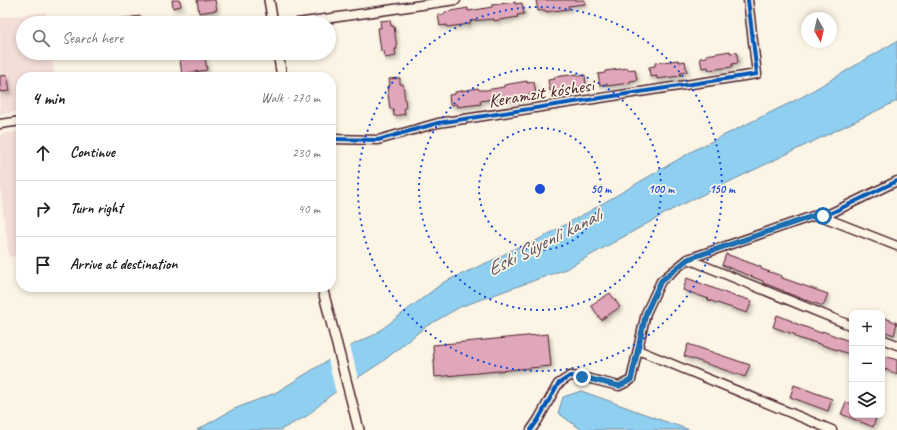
<!DOCTYPE html>
<html lang="en">
<head>
<meta charset="utf-8">
<style>
  body { margin:0; font-family:Caveat,sans-serif; background:#f6f6f6; color:#222 }
  .controls { position:absolute; right:12px; bottom:12px; display:grid; overflow:hidden; border-radius:8px; box-shadow:0 2px 6px #0003 }
  .controls button { width:36px; height:36px; display:grid; place-items:center; padding:0; border:0; border-bottom:1px solid #e0e0e0; background:#fff; color:#222; font:20px sans-serif }
  .compass { position:absolute; left:801px; top:12px; width:36px; height:36px; border-radius:50%; background:#fff; box-shadow:0 2px 6px #0003; rotate:172deg }
  .stop { position:absolute; width:12px; height:12px; margin:-9px; border:3px solid #1f6fb2; border-radius:50%; background:#fff }
  .stop.end { background:#1f6fb2; border-color:#fff; box-shadow:0 1px 4px #0008 }
  .list { margin:0; padding:0; list-style:none }
  h2 { display:flex; justify-content:space-between; align-items:center; height:52px; margin:0; padding:0 16px; font-size:17px }
  h2 small { font-size:13px; font-weight:400; color:#767676 }
  .list li { display:grid; grid-template-columns:26px 1fr auto; gap:12px; align-items:center; box-sizing:border-box; height:56px; padding:0 16px; border-top:1px solid #e0e0e0 }
  .list b { display:block; font-size:15px; white-space:nowrap }
  .list em { font-size:13px; font-style:normal; color:#767676 }
  .icon { flex:none; width:22px; height:22px; fill:none; stroke:currentColor; stroke-width:2; stroke-linecap:round; stroke-linejoin:round }
  .map { position:relative; flex:none; width:897px; height:430px; overflow:hidden }
  .search { position:absolute; background:#fff; box-shadow:0 2px 6px #0003; left:16px; top:16px; width:320px; height:44px; display:flex; align-items:center; gap:10px; box-sizing:border-box; padding:0 14px; border-radius:22px; color:#767676; font-size:15px }
  .panel { position:absolute; background:#fff; box-shadow:0 2px 6px #0003; left:16px; top:72px; width:320px; height:220px; border-radius:16px }
  .map>svg:first-child { display:block }
</style>
</head>
<body>
<div class="map">
<svg width="897" height="430" viewBox="0 0 897 430">
  <defs>
    <filter id="shadow"><feDropShadow dx="2" dy="3" stdDeviation="2" flood-color="#0004"/></filter>
  </defs>
  <rect width="100%" height="100%" fill="#fcf5e5"/>
  <filter id="ink" filterUnits="userSpaceOnUse"><feTurbulence type="fractalNoise" baseFrequency=".025" numOctaves="2"/><feDisplacementMap in="SourceGraphic" scale="8" xChannelSelector="R" yChannelSelector="G"/><feConvolveMatrix kernelMatrix="1 2 1 2 8 2 1 2 1" color-interpolation-filters="sRGB"/></filter>
  <g filter="url(#ink)">
    <!-- built -->
    <path fill="#f4ded8" d="M45,12L47,23H23V53H51L55,77H21V111L0,114V18Z
      M21,131V255L9,257L0,186V134Z"/>
    <!-- water -->
    <path fill="#8fd0f0" stroke="#7389a1" d="M897,41V101L675,208L566,269L460,307L425,327L382,362L331,395L307,416L280,430H197L234,409L275,393L356,343L374,335L444,282L495,259L520,246L532,243L588,212L696,149L800,98Z
      M581,391C617,403 653,418 690,430H582L558,413L563,397Z"/>
    <!-- pier -->
    <path fill="#fcf5e5" d="M350,345L358,379L336,393L328,359Z"/>
    <!-- building -->
    <path fill="#e0a7ba" stroke="#4a1f2b" filter="url(#shadow)" d="M172,0H180L181,6L173,8Z
      M197,0H215L217,10L199,13Z
      M536,0H585V4L568,6L569,9L545,12V10L538,11Z
      M515,2V4L522,3L524,14L517,15L518,17L494,21V19L470,21V24L447,27V25L440,26L438,15L445,14V12L468,8V11L475,10L492,7V5Z
      M141,16L142,23H117L116,19Z
      M390,20L391,26H394L397,49H395L396,56L385,58L384,51H381L378,28H381L380,21Z
      M730,51V53L737,52L738,63L732,64V67L724,68L709,70L708,67L702,68L700,58L707,57L706,55Z
      M179,53H204L207,70L182,74Z
      M678,60L679,62L685,61L687,72L680,73L681,76L672,77L657,79V76L650,77L649,67L655,66V63Z
      M628,68V70L635,69L637,80L630,81V83L622,84L607,86V84L600,85L598,74L605,73V71Z
      M578,74V76L585,75L586,86L580,87V89L572,90L557,92L556,90L550,91L548,80L555,79L554,77Z
      M7,75L10,91L0,92V76Z
      M400,78V84H403L406,107L404,108L405,114L394,116L393,109H390L387,86H390L389,79Z
      M527,81V83L534,82L536,94H529V97L506,100V97L480,101L481,104L457,107V104L450,105L449,95L455,94V92L478,88L479,90H486L504,87V85Z
      M726,254L761,267V269L782,276V278L828,294L823,306L784,292V291L763,283V281L722,265Z
      M687,278L736,297L737,296L752,301L747,313L708,300L709,299L683,290Z
      M610,293L620,307L601,320L591,305Z
      M777,315L792,321V322L821,333L822,331L852,342V355L810,341V342L795,337L796,335L773,327Z
      M883,317L897,323L894,335L882,331Z
      M548,334L551,366L435,377L433,345Z
      M688,344L750,365L745,377L684,356Z
      M885,356L897,360V374L882,368Z
      M794,385L832,399L828,411L790,397Z
      M846,402L852,404V415H877L873,427L841,414Z"/>
    <g fill="none" stroke-linecap="round" stroke-linejoin="round">
      <!-- minor casing -->
      <g stroke="#4a1f2b" stroke-width="11">
        <path id="minor" d="M297,23L456,0
          M0,124L21,121
          M331,139L378,140L438,123L757,74L748,0
          M823,217L897,246
          M688,259L852,326
          M882,339L897,345
          M638,350L832,430
          M531,430L538,420L558,384L570,376L582,377L619,386L631,380L646,313L661,281L688,259L813,216L823,217L897,181"/>
      </g>
      <!-- tertiary casing -->
      <g stroke="#4a1f2b" stroke-width="12">
        <path id="tertiary" d="M269,0L273,23
          M278,53L282,77
          M322,287L359,430"/>
      </g>
      <!-- minor -->
      <use href="#minor" stroke="#fcf5e5" stroke-width="8"/>
      <!-- tertiary -->
      <use href="#tertiary" stroke="#fcf5e5" stroke-width="9"/>
      <!-- cycleway casing -->
      <g stroke="#fcf5e5" stroke-width="6">
        <path id="cycleway" d="M331,139L378,140L438,123L757,74L748,0
          M531,430L538,420L558,384L570,376L582,377L619,386L631,380L646,313L661,281L688,259L813,216L823,217L897,181"/>
      </g>
      <!-- cycleway -->
      <use href="#cycleway" stroke="#0057b8" stroke-width="4"/>
    </g>
  </g>
  <g fill="none" stroke-linecap="round" stroke-linejoin="round" filter="url(#ink)">
    <!-- route -->
    <path stroke="#1f6fb2" stroke-width="5" d="M582,377L619,386L631,380L646,313L661,281L688,259L813,216H823"/>
  </g>
  <!-- distance rings -->
  <g fill="none" stroke="#1d4ed8" stroke-width="2" stroke-dasharray="2 4">
    <circle cx="540" cy="189" r="61"/>
    <circle cx="540" cy="189" r="121"/>
    <circle cx="540" cy="189" r="182"/>
  </g>
  <g text-anchor="middle" dominant-baseline="central" stroke-width="3.5" stroke-linejoin="round" paint-order="stroke">
    <!-- street labels -->
    <g font-size="19" fill="#4a1f2b" stroke="#fcf5e5">
      <text transform="translate(541 93) rotate(-9)">Keramzit kóshesi</text>
    </g>
    <!-- water labels -->
    <g font-size="20" font-style="italic" fill="#5f5466" stroke="#fcf5e5">
      <text transform="translate(544 242) rotate(-27)">Eski Súyenli kanalı</text>
    </g>
  </g>
  <circle cx="540" cy="189" r="6" fill="#1d4ed8" stroke="#fcf5e5" stroke-width="2"/>
  <g font-size="12" text-anchor="middle" font-weight="bold" fill="#1d4ed8" stroke="#fcf5e5" stroke-width="3.5" stroke-linejoin="round" paint-order="stroke">
    <text x="601" y="193">50 m</text>
    <text x="661" y="193">100 m</text>
    <text x="722" y="193">150 m</text>
  </g>
</svg>
<div class="controls">
<button>+</button>
<button>−</button>
<button><svg class="icon" aria-label="layers" viewBox="0 0 24 24"><path d="M12 4l9 5-9 5-9-5zM3 14l9 5 9-5"/></svg></button>
</div>
<svg class="compass" viewBox="-18 -18 36 36"><path d="M0-13l5 13h-10z" fill="#e53935"/><path d="M0 13l5-13h-10z" fill="#767676"/></svg>
<div class="stop" style="left:823px;top:216px"></div>
<div class="stop end" style="left:582px;top:377px"></div>
<div class="search"><svg class="icon" aria-label="search" viewBox="0 0 24 24"><circle cx="10" cy="10" r="6"/><path d="M15 15l6 6"/></svg>Search here</div>
<section class="panel">
<h2>4 min<small>Walk · 270 m</small></h2>
<ul class="list">
<li><svg class="icon" aria-label="ahead" viewBox="0 0 24 24"><path d="M12 20V5M6 11l6-6 6 6"/></svg><div><b>Continue</b></div><em>230 m</em></li>
<li><svg class="icon" aria-label="right" viewBox="0 0 24 24"><path d="M7 20v-9h11M14 6l5 5-5 5"/></svg><div><b>Turn right</b></div><em>40 m</em></li>
<li><svg class="icon" aria-label="arrive" viewBox="0 0 24 24"><path d="M6 21V4h12l-3 4 3 4H6"/></svg><div><b>Arrive at destination</b></div></li>
</ul>
</section>
</div>
</body>
</html>
